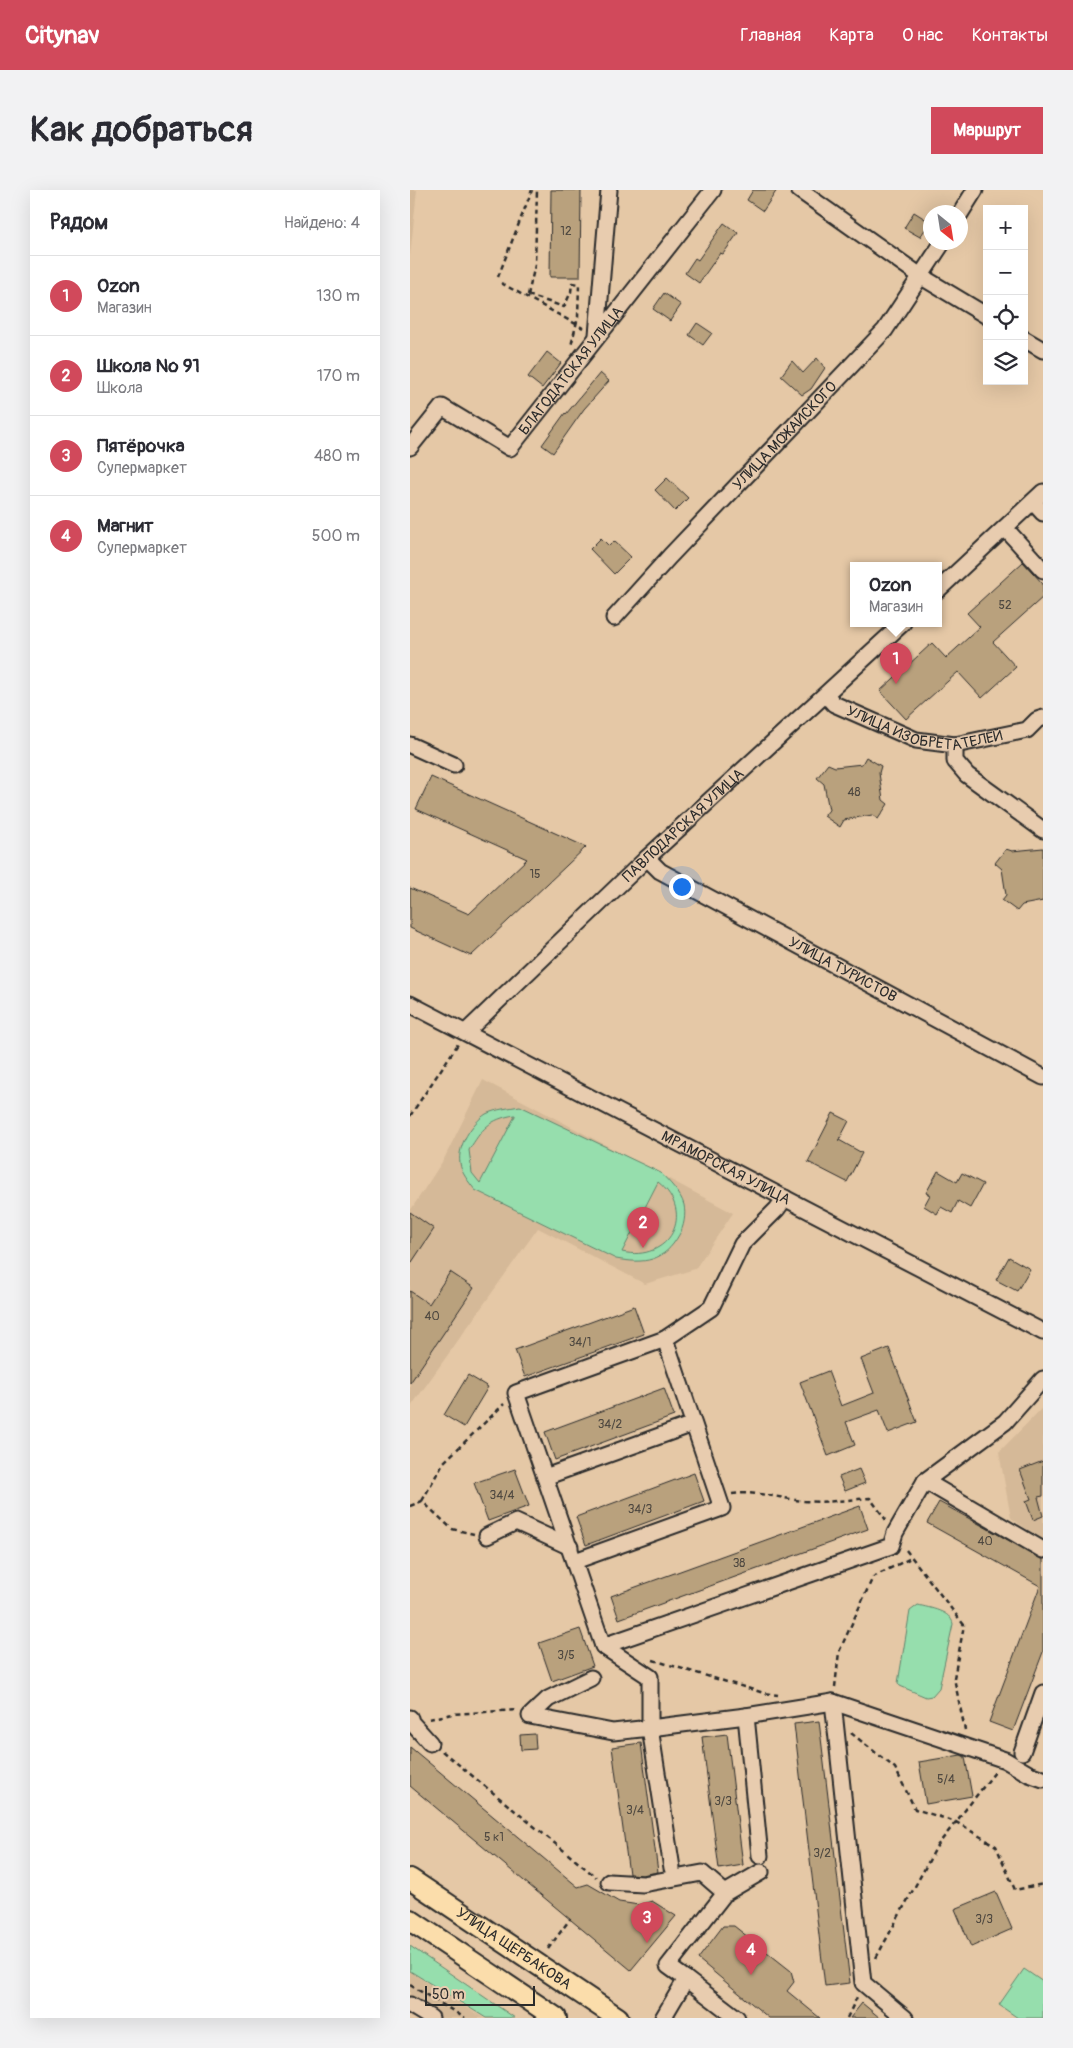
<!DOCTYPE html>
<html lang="ru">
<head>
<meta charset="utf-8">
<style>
  body { margin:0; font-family:Pangolin,sans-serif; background:#f2f2f3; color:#2b2b33 }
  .controls { position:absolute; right:15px; top:15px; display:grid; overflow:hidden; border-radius:0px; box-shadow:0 5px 20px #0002 }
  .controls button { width:45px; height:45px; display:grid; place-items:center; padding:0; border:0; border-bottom:1px solid #e1e1e2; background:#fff; color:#2b2b33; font:25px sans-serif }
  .compass { position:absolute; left:513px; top:15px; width:45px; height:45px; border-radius:50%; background:#fff; box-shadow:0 5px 20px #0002; rotate:150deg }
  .scale { position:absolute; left:15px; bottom:12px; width:110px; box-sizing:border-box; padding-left:5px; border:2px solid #2b2b2b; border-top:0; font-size:14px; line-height:18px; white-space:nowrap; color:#2b2b2b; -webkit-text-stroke:4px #e8ccaf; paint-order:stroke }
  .you { position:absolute; left:271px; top:696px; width:18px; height:18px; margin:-12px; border:4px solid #fff; border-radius:50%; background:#1a73e8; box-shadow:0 0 0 8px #1a73e833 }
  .badge { display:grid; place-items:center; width:32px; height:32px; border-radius:50%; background:#d1495b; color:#fff; font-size:16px; font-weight:700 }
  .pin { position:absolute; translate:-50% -41px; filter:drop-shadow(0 1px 2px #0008) }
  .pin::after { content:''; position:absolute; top:26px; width:18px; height:15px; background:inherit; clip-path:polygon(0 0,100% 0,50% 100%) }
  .popup { position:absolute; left:440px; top:372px; width:92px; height:65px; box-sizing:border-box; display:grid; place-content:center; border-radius:0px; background:#fff; filter:drop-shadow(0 1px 4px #0005); font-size:16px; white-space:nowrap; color:#7c7c81 }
  .popup b { font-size:19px; color:#2b2b33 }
  .popup::after { content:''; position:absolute; left:50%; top:100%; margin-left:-10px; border:10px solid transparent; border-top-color:#fff }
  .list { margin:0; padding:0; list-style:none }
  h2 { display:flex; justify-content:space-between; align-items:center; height:65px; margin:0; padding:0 20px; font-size:21px }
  h2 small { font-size:16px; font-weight:400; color:#7c7c81 }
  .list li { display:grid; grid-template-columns:32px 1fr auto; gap:15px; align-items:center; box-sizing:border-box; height:80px; padding:0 20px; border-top:1px solid #e1e1e2 }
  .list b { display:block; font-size:19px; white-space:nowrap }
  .list p { margin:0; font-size:16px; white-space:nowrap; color:#7c7c81 }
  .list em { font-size:16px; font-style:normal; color:#7c7c81 }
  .icon { flex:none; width:28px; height:28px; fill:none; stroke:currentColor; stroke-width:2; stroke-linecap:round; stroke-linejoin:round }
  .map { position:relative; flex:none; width:633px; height:1828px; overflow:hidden; border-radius:0px }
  header { display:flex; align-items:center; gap:30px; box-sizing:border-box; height:70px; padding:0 25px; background:#d1495b; color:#fff }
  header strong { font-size:24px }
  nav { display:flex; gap:28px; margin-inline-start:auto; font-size:18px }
  .intro { display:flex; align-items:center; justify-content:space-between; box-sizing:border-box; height:120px; padding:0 30px }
  h1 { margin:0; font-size:35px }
  .button { padding:12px 22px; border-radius:0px; background:#d1495b; color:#fff; font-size:18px; font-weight:700 }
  main { display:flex; gap:30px; padding:0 30px }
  aside { flex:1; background:#fff; border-radius:0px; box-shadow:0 5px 20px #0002 }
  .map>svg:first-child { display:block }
</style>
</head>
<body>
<header>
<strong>Citynav</strong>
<nav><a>Главная</a><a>Карта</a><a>О нас</a><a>Контакты</a></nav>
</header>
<div class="intro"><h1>Как добраться</h1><a class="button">Маршрут</a></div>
<main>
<aside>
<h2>Рядом<small>Найдено: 4</small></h2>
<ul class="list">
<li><span class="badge">1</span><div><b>Ozon</b><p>Магазин</p></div><em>130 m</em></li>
<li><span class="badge">2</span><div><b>Школа № 91</b><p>Школа</p></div><em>170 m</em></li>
<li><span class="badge">3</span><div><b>Пятёрочка</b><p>Супермаркет</p></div><em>480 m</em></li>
<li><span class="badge">4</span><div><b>Магнит</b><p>Супермаркет</p></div><em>500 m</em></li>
</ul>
</aside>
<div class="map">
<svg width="633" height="1828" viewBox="0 0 633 1828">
  <rect width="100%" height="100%" fill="#e5c8a6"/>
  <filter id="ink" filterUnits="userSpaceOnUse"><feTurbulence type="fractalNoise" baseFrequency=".02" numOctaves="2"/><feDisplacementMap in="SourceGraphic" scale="10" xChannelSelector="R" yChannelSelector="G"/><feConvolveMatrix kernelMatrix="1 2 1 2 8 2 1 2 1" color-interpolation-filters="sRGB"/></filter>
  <g filter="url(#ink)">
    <!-- built -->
    <path fill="#d5b998" d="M0,0H7L0,66Z
      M73,890L323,1023L285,1079L235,1094L128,1038L0,1218V1021L34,969Z
      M633,1217V1351L601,1328L589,1262Z
      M0,1782L73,1828H0Z"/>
    <!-- green -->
    <path fill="#96dead" stroke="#60846c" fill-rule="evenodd" d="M110,916L251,983C259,992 271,1003 274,1015C276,1025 274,1037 269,1045C254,1072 234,1074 206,1069L65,1000C59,992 51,983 50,973C47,956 62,933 76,924C86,919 100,918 110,916ZM105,925V926L70,993L62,983L59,960C72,939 79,929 105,925ZM248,992C287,1023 259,1073 212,1062Z
      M508,1415C520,1418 541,1421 543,1434L529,1498L522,1506L516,1507L490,1496L488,1493L500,1421Z
      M0,1756L105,1828H76L0,1781Z
      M614,1779L633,1792V1828H608L589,1815Z"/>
    <!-- building -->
    <path fill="#b9a17d" stroke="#2b2b2b" d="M141,0H171L170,87H140Z
      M343,0H367L353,21L337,10Z
      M504,22L520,32L510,47L494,38Z
      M314,33L328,43L313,64L310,63L289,93L275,83L285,68L288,70Z
      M254,103L271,115L260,131L243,119Z
      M287,133L302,143L293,155L279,145Z
      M137,162L151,173L132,198L118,187Z
      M407,168L415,178L401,199L392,205L371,186L382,171L393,183Z
      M190,183L199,191L174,219L143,263L132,255L155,223L156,224Z
      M257,288L278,308L265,321L245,300Z
      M191,348L199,356L204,351L221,367L204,384L180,359Z
      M613,372L633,394V407L583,452L606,477L572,508L548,482L496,529L470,501L522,453L536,468L570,437L557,423Z
      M456,567L471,576L469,583L473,610L478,614L468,629L462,625L434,630L430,637L414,626L419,620L414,594L407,588L418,574L425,577L452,574Z
      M21,587L176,657L61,766L0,738V698L59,724L117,669L6,619Z
      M633,658V711L612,715L607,721L592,710L596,705L592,679L585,673L596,659L602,661Z
      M423,923L439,931L429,950L452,963L437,992L398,972Z
      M528,981L547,992L552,983L573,994L560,1018L548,1011L542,1023L531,1017L527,1024L514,1016L520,1005L516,1003Z
      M0,1022L24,1039L0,1075Z
      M599,1067L620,1079L607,1101L586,1090Z
      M40,1082L64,1098L0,1193V1101L19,1114Z
      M224,1116L234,1144L115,1187L105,1160Z
      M479,1158L507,1232L478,1243L469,1220L436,1232L445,1255L418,1266L390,1192L418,1181L431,1216L464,1203L451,1169Z
      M58,1185L78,1197L54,1237L34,1225Z
      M254,1198L264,1226L145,1270L135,1242Z
      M633,1271V1306L628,1307L633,1326L623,1330L616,1311L621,1309L610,1280Z
      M105,1279L119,1316L78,1331L64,1293Z
      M449,1279L455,1293L435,1301L429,1287Z
      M284,1283L294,1311L176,1355L166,1327Z
      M529,1312L633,1369V1462L603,1541L579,1532L630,1396L517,1333Z
      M450,1316L458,1339L209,1429L201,1406Z
      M170,1439L183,1476L142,1491L129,1453Z
      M409,1531L440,1793L415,1796L384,1534Z
      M125,1544L126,1559L111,1560L110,1545Z
      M317,1544L333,1675L309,1679L292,1547Z
      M231,1553L248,1682L232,1685L219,1684L202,1557Z
      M0,1557L168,1697L178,1694L209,1712L229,1715L242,1711L266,1726L221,1780L0,1596Z
      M551,1565L555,1567L562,1606L516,1614L509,1572Z
      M586,1702L602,1739L561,1757L545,1719Z
      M313,1736H324L381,1781L384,1792L377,1801L410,1828H359L288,1769Z
      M452,1813L470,1828H440Z"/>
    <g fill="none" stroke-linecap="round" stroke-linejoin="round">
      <!-- minor casing -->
      <g stroke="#2b2b2b" stroke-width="19">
        <g id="minor">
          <path d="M389,0L512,87L577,126"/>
          <path d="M550,24L565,0"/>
          <path d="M187,145L199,0"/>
          <path d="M614,149L633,160"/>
          <path id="s1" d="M0,257L32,217L100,258L303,0"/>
          <path d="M623,312L633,323"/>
          <path d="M595,338L633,380"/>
          <path d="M528,400L633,302"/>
          <path id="s2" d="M204,428L260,366L475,140L533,52"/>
          <path id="s3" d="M416,505L424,514L506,550L545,555L617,540L627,530L633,528"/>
          <path d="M0,555L44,575"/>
          <path d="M545,555V571L557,585L633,640"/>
          <path id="s4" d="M237,668L250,681L633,887"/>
          <path id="s5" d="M0,814L633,1142"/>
          <path id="s6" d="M56,842L237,668L493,433"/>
          <path d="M633,1189L595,1232L515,1291L485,1343L481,1356L193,1456L240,1487V1538L336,1526L423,1512L595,1570L619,1584L633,1589"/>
          <path d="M135,1287L283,1234"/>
          <path d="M515,1291L633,1360"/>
          <path d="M77,1346L106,1332L160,1357"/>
          <path d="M165,1371L312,1318L255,1149L301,1118L332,1054L367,1019L375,1008"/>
          <path d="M193,1456L106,1203L255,1149"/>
          <path d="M181,1488L138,1509L120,1526L203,1542L240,1538L262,1678"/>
          <path d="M423,1512L453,1793L495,1828"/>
          <path d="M336,1526L350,1666"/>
          <path d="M0,1528L1,1532L20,1553"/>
          <path d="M612,1562L633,1503"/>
          <path d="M199,1692L233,1694L292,1683L315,1703"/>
          <path d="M276,1789L258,1776L315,1703L351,1682"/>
          <path d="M0,1815L21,1828"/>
          <path d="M253,1828L276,1789L327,1828"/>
        </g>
      </g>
      <!-- major casing -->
      <g stroke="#2b2b2b" stroke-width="24">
        <g id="major">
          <path id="s7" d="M0,1689L208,1828"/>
          <path d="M0,1730L146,1828"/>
        </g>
      </g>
      <!-- path -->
      <path stroke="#2b2b2b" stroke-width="2.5" stroke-dasharray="5 4" stroke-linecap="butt" d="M88,87L122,0
        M91,93L173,138
        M118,105L154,117L161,102L162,93L169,94L168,127L161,156
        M118,105L125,75L127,0
        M0,926L48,854
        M322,1304C349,1301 368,1308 394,1311C416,1313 438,1310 460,1308L476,1330
        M12,1311L33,1273L94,1214
        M0,1316L12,1311L42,1339L64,1344
        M496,1360L554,1435L544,1488L555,1540
        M243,1470L354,1503L368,1505
        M425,1497L429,1462L463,1387L501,1368
        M19,1529L42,1524L107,1520
        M441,1543L485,1578L505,1619L546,1632L586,1656L605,1700L633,1694
        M32,1561L186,1687
        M138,1759L160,1729
        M466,1768L527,1656L585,1582
        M0,1795L55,1828
        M437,1828L447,1807"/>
      <!-- minor -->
      <use href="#minor" stroke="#e8ccaf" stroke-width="15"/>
      <!-- major -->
      <use href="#major" stroke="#fbddab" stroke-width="20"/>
    </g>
  </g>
  <g text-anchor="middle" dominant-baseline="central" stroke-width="4" stroke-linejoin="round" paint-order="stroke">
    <!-- number labels -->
    <g font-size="12" fill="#4e4840">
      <text x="156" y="41">12</text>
      <text x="595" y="415">52</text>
      <text x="444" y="602">48</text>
      <text x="125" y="684">15</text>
      <text x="22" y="1126">40</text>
      <text x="170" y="1152">34/1</text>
      <text x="200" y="1234">34/2</text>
      <text x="92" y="1305">34/4</text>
      <text x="230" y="1319">34/3</text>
      <text x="575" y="1351">40</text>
      <text x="329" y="1373">38</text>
      <text x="156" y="1465">3/5</text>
      <text x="536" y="1589">5/4</text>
      <text x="313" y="1611">3/3</text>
      <text x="225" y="1620">3/4</text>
      <text x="84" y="1647">5 к1</text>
      <text x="412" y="1663">3/2</text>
      <text x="574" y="1729">3/3</text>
    </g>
    <!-- street labels -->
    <g font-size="15" fill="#2b2b2b" stroke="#e8ccaf">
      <text stroke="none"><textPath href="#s1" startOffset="229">БЛАГОДАТСКАЯ УЛИЦА</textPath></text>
      <text stroke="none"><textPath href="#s2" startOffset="250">УЛИЦА МОЖАЙСКОГО</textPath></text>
      <text stroke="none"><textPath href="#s3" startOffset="108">УЛИЦА ИЗОБРЕТАТЕЛЕЙ</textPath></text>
      <text stroke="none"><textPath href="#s6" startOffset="300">ПАВЛОДАРСКАЯ УЛИЦА</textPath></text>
      <text stroke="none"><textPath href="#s4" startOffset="226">УЛИЦА ТУРИСТОВ</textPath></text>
      <text stroke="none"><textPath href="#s5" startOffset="356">МРАМОРСКАЯ УЛИЦА</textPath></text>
      <text stroke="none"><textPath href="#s7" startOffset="125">УЛИЦА ЩЕРБАКОВА</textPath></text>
    </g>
  </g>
</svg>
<div class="controls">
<button>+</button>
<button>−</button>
<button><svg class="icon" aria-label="locate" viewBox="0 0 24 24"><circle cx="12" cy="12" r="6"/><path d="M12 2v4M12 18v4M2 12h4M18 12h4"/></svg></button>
<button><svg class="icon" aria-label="layers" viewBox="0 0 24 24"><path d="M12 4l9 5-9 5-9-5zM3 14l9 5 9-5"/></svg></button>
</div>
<svg class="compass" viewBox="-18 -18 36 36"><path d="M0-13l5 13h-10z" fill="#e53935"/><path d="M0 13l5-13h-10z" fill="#7c7c81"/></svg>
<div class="scale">50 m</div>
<div class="you"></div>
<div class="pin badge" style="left:486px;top:494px">1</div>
<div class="popup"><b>Ozon</b>Магазин</div>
<div class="pin badge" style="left:233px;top:1058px">2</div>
<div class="pin badge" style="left:237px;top:1753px">3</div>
<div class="pin badge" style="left:341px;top:1785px">4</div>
</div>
</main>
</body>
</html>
